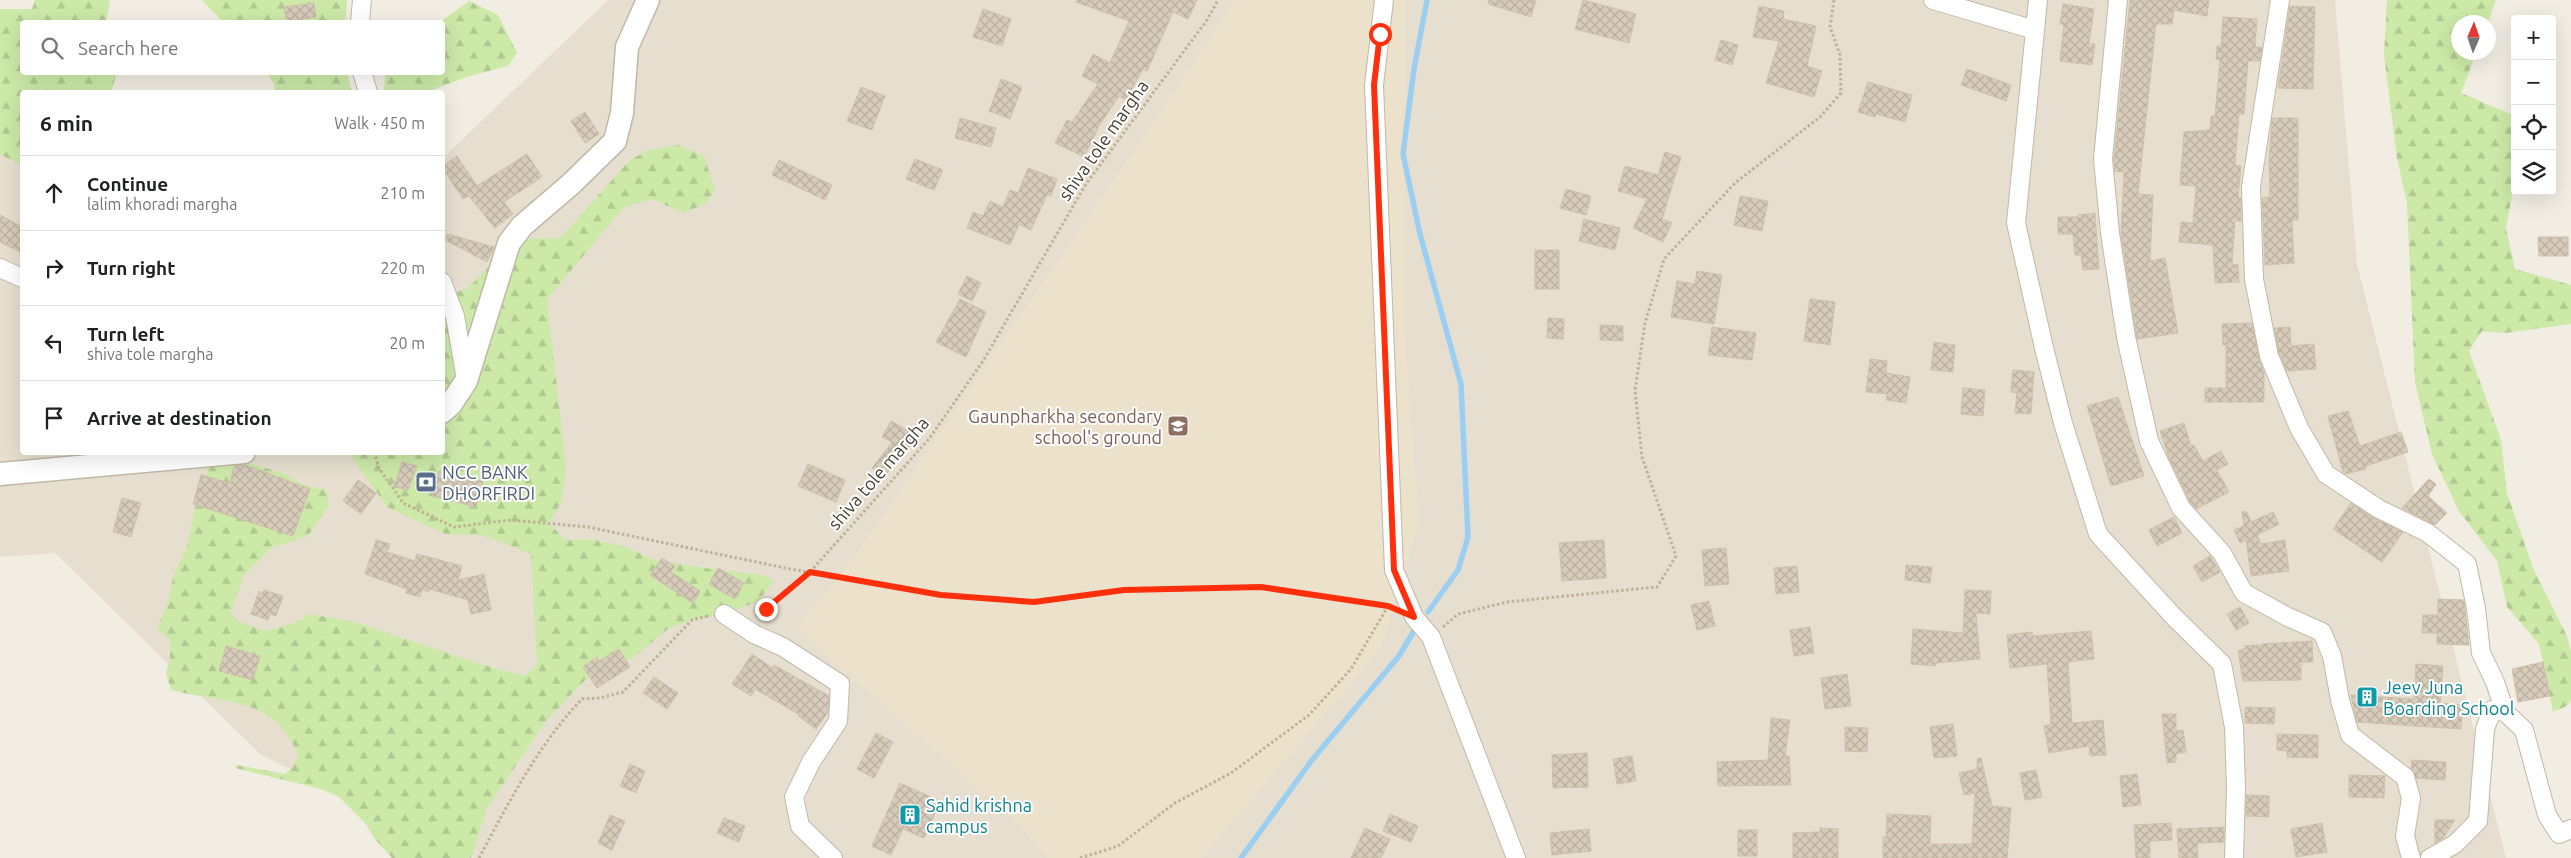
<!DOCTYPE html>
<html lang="en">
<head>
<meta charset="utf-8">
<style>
  body { margin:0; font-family:Ubuntu,sans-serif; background:#f6f6f6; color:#202124 }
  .controls { position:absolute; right:15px; top:15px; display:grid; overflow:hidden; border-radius:5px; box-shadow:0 5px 20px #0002 }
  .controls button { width:45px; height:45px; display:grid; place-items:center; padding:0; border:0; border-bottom:1px solid #e0e0e0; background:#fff; color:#202124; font:25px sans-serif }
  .compass { position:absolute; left:2451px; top:15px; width:45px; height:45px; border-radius:50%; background:#fff; box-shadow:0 5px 20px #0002; rotate:2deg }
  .stop { position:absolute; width:15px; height:15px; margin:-11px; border:4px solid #ff2f0c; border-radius:50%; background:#fff }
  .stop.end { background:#ff2f0c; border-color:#fff; box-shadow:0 1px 5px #0008 }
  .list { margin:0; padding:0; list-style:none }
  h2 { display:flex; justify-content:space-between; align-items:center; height:65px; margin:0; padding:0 20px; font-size:21px }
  h2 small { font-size:16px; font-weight:400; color:#757577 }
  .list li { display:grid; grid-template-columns:32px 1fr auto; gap:15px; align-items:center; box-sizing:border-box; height:75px; padding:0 20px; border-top:1px solid #e0e0e0 }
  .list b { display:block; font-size:19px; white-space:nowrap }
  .list p { margin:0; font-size:16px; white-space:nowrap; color:#757577 }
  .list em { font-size:16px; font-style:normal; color:#757577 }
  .icon { flex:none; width:28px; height:28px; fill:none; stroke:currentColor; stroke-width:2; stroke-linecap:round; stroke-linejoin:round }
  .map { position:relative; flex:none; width:2571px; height:858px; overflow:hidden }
  .search { position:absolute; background:#fff; box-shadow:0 5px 20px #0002; left:20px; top:20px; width:425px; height:55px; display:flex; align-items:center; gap:12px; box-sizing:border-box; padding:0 18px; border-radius:5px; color:#757577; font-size:19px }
  .panel { position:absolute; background:#fff; box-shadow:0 5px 20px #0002; left:20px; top:90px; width:425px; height:365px; border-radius:5px }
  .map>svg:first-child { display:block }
</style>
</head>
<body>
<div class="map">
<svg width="2571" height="858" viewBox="0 0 2571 858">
  <defs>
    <pattern id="forest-firs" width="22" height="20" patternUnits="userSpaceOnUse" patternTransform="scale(1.25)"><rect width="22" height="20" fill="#cce9a8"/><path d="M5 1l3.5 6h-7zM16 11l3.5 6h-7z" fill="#b0c991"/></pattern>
    <pattern id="building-cross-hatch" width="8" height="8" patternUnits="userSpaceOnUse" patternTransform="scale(1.25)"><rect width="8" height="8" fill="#d7cbba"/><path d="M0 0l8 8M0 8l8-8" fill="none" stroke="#baafa0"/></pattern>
  </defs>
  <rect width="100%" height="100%" fill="#f2ede2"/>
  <!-- residential -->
  <path fill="#e6dfd0" d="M608,0H2335L2357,264L2506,858H475L261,755L55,553L0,557V109L22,116V452H442L443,158Z"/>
  <!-- education -->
  <path fill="#ece2cb" d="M1235,0H1405L1404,331L1419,521L1381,648L1201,858H1048L1020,826L797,628L858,552L1185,77Z"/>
  <!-- forest -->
  <path fill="url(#forest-firs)" d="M35,0H110L106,22H22V72L117,73L111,92H22V166L0,154V9H32Z
    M202,0H347L346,22H223Z
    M2387,0H2496L2488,22H2458V52L2476,53L2461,93L2515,116V179L2506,228L2515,269L2571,285V324L2505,333L2482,331L2469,351L2501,440L2507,493L2533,568L2567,636L2571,652V700L2567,706L2553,712L2539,644L2507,607L2497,561L2459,511L2432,454L2415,382L2407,203L2397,158L2384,55Z
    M469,1L498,15L517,53L508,66L467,77L426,92H384L385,73L442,72V22H440Z
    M267,73H347L352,92H275L274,84Z
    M678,145L704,156L715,190L705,204L683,213L652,199L624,207L547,299L566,468L562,501L549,523L565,540L591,539L623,546L655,560L712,569L762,575L774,581L757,602L724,614L692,620L668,629L631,659L586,679L545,722L487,808L471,858H392L375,839L365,823L339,797L321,789L235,768L237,765L285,774L293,767L298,755C274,695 224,704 171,690L166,673L170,659V640L157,628L169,600L173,577L188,544L196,500L208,470L182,456L247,462L285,474L304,485L326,490L329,505L308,536L271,548L244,575L231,611L237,621L266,631L294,623L310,614L355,622L480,664L524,676L537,665L531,554L482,535L445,534L387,507L349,453L442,452L443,295L467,289L516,239L560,238L630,160L648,150Z"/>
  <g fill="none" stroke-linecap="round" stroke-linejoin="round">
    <!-- stream -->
    <path stroke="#9acff2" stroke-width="5.5" d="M1427,0L1414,69L1403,154L1420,234L1461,384L1468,537L1458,570L1428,612
      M1241,858L1312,760L1399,656L1415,629"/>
  </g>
  <!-- building -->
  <path fill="url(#building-cross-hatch)" stroke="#cfc0aa" d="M1077,0H1197L1188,19L1173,12L1147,71L1143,69L1126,100L1119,96L1099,126L1084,157L1055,143L1067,120L1072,122L1098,84L1082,76L1093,54L1110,63L1129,21L1076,2Z
    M1489,0H1536L1531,17L1488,4Z
    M1583,0L1636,14L1629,43L1575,29Z
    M2130,0H2209L2207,16L2174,10L2172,24H2156L2138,194L2153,195L2150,261L2165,258L2178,333L2137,339L2121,233L2124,172L2115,171L2114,159Z
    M314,3L316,17L287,22L284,7Z
    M2063,4L2094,9L2089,44H2095L2092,65L2060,61L2064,25L2060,24Z
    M1759,6L1784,11L1783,19L1816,26L1807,66L1822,71L1814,97L1766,83L1779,41L1753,37Z
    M2290,6L2315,7L2313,89L2278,88Z
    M983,9L1011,19L1002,46L973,37Z
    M2223,17L2257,19L2255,47H2262L2260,61H2248L2244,114H2239L2235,165L2241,166L2238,198H2241V221H2235L2232,265L2238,264L2239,282L2215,283L2213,245L2179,242L2181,222L2193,223L2196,186L2180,185L2184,132L2210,130L2211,116H2215L2220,60L2216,59L2217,46H2221Z
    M1721,40L1738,45L1732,65L1715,60Z
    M1967,69L2011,85L2006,101L1961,85Z
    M1001,79L1022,87L1010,119L989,111Z
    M1868,82L1912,95L1905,122L1876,114L1875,117L1858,112Z
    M861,87L885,96L872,130L847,121Z
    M585,112L599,134L585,143L571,121Z
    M960,118L996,128L991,147L955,138Z
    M2272,118H2298V220H2292L2294,263L2265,265L2262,198L2270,197L2269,162Z
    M1665,152L1681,157L1662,219L1672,223L1663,242L1633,228L1647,199L1618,191L1625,166L1658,175Z
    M527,154L542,177L504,202L513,214L495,228L469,196L463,199L442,167L457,156L477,186Z
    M915,159L943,170L934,190L906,179Z
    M779,160L832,185L825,200L772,175Z
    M1028,168L1057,179L1051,196L1047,195L1031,230L1019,224L1010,245L967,228L973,212L983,216L990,201L1003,207L1010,190L1018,193Z
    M1566,189L1591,196L1586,215L1560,208Z
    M1740,196L1768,201L1762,231L1734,225Z
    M2095,213L2099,269L2083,270L2081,255H2075L2073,234H2058V217H2078V215Z
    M0,215L22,227V253L0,242Z
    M1584,219L1620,228L1615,250L1579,241Z
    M447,234L494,247L492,252L487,262L445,240Z
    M2538,237H2568V256H2539Z
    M1535,250H1559V289H1535Z
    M1697,271L1722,275L1714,324L1671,317L1677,281L1695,284Z
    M967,276L981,283L972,301L958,294Z
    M960,299L986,312L966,357L936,342Z
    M1810,299L1835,302L1830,345L1804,341Z
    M1548,318L1564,319L1563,339L1547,338Z
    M2252,323L2259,358L2264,372V402H2205V388H2226V345H2223L2222,324Z
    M1600,325L1623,326V341L1600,340Z
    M1712,327L1756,333L1752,360L1708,355Z
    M2290,327L2291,346L2314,344L2316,369L2287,371L2279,353L2274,328Z
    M1934,342L1955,345L1953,372L1931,370Z
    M1870,359L1887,361L1886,373L1910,377L1906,403L1886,400L1887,394L1866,392Z
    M2013,370L2034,372L2031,414L2015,413L2017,393L2011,392Z
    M1963,388L1985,390L1983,416L1961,414Z
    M2118,397L2144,476L2111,486L2087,406Z
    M2348,411L2360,446L2401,432L2408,452L2366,466V469L2346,474L2343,472L2328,416Z
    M891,421L916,435L907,451L905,450L884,477L872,468L892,442L882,437Z
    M2184,423L2191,446L2194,445L2203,461L2221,451L2228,464L2217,470L2229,492L2196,509L2190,502L2169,458L2160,431Z
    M402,462L417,466L408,490L394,487Z
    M808,464L845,480L836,502L798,486Z
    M246,465L310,489L293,536L193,504L201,475L230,483L234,466Z
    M439,471L483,481L476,507L432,496Z
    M2429,479L2436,484L2428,496L2447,513L2435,525L2402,508Z
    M358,480L376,493L361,514L343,501Z
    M122,498L141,503L131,537L113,532Z
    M2351,503L2374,518L2403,532L2382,562L2333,529Z
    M2246,511L2251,522L2273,512L2279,524L2257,535L2261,544L2285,540L2289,571L2251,576L2246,540L2240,543L2234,530L2244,526L2242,512Z
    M2174,517L2182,533L2157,546L2149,530Z
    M376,540L390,544L387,552L415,561L417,554L462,566L458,580L484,574L491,610L471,614L468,600L429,589V592L422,590L420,597L406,593L407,589L365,574Z
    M1604,540L1606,578L1562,581L1559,543Z
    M1726,548L1729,584L1705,586L1702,550Z
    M2210,556L2220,572L2202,582L2193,566Z
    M662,558L675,566L671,572L700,591L693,603L650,575Z
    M1906,565L1932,567L1930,583L1905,580Z
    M1797,566L1799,592L1776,594L1774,568Z
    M718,568L744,583L735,599L709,584Z
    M264,590L283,596L276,616L270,614L268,620L251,614L259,591L263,593Z
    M1965,590L1991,591L1990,614L1976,613L1980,659L1936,663L1935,666L1911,664L1913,629L1963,633Z
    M2438,599L2464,600L2469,645L2437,644V633H2422L2423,615H2438Z
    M1709,601L1715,626L1697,630L1691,605Z
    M2240,607L2249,623L2236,630L2227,614Z
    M1810,627L1814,653L1794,656L1790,630Z
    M2091,631L2094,659L2068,662L2072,723L2103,720L2106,755L2090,756L2089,746L2049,753L2044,726L2051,724L2047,664L2010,668L2007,635L2032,632L2033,636Z
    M2312,641L2313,662H2301V680L2243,681L2238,651L2246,648L2244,646L2260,645L2262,649V644Z
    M226,646L260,656L253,680L219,671Z
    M619,649L630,667L597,688L583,667L597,657L599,661Z
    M752,654L773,668L774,665L829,696L828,712L816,729L798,716L800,715L755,689L751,696L732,684Z
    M2543,662L2550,696L2518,702L2512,669Z
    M2416,664L2443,666L2440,703L2463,705L2461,729L2357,722L2351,695L2414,699Z
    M1847,674L1851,706L1825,709L1821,678Z
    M654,677L678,693L667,709L643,693Z
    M2245,707L2275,708L2274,724L2245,723Z
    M2162,714H2176V731L2183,730L2186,752L2176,754V762L2167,763Z
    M1771,718L1790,720L1785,756H1789L1791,785L1718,786L1717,762L1768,760Z
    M1953,724L1957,756L1934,758L1930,727Z
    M1845,727L1868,728L1867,752L1845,751Z
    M876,733L893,742L874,778L857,769Z
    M2277,734L2318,735V758L2287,757V751L2277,750Z
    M1587,753L1588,787L1553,788L1552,755Z
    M1632,756L1636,781L1617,784L1613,759Z
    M1981,758L1992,806L2011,808L2007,858H1883V837H1886L1887,814L1931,816L1930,844H1972L1975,793L1964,795L1959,773L1977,769V759Z
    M2412,760L2446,762L2445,780L2416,778L2411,769Z
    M630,764L645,771L636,793L620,786Z
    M2036,770L2042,797L2025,800L2020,773Z
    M2137,774L2141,805L2123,807L2120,776Z
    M2349,775L2385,776L2384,798L2349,797Z
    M900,783L940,801L924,838L903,829L891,855L872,846Z
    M2246,795L2269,796V817L2246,816Z
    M1390,814L1418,826L1411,842L1383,831Z
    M610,815L625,821L612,850L598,843Z
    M724,818L745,826L739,842L717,833Z
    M2435,820H2455L2443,838L2435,843Z
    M2171,823L2172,840L2150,841V858H2136L2134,825Z
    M2322,823L2327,852L2296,857L2291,829Z
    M2224,827V842L2197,843L2198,858H2179L2177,829Z
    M1365,828L1390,839L1381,858H1351Z
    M1820,828L1838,829V858H1793V833L1820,832Z
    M1589,829L1591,851L1552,855L1550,833Z
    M1738,830H1757V856H1738Z"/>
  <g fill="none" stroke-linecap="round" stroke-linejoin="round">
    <!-- minor casing -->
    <g stroke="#c0b8a7" stroke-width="20">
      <path id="minor" d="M1384,0L1374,85L1394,570L1414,617L1431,637L1516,858
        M1933,0L2035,30
        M2038,0L2016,223L2044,348L2063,423L2098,534L2174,617L2222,664L2234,727L2236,788L2234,858
        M2118,0L2103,159L2110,233L2126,337L2149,441L2181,508L2222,553L2244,593L2288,617L2322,632L2332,656L2340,700L2350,735L2405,777L2411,798L2405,836L2411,858
        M2280,0L2251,187L2254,279L2269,356L2299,428L2326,474L2379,509L2428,533L2467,564L2476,608L2481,653L2495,682L2505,712
        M360,22L362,0
        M362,72L368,92
        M0,268L22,278
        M442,282L455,316L466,380
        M724,614L754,634L783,647L840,684L838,721L811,762L794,797L800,826L833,858
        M2430,858L2455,844L2478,821L2485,729L2492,710L2505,712L2524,730L2547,815L2559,834L2571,829"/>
    </g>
    <!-- tertiary casing -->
    <g stroke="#c0b8a7" stroke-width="25">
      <path id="tertiary" d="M442,412L451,404L466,381L509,243L522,226L571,184L615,141L622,113L627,47L648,0
        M0,474L244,452"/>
    </g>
    <!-- path -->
    <path stroke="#c0b095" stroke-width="3" stroke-dasharray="2.5 2.5" stroke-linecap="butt" d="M374,452L379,468L403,503L454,527L510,520L588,527L790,569L941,595L1034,602L1124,590L1261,587L1391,607
      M756,616L810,572L929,439L983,361L1086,184L1207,20L1218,0
      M1443,627L1458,614L1507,602L1657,587L1676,556L1642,457L1635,390L1645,323L1664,259L1735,183L1820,117L1841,93L1840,55L1830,27L1834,0
      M479,858C509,802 538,745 582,699L600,698L623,692L692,620L708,616
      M1080,858L1118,846L1175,803L1231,773L1309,715L1351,669L1388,606"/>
    <!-- minor -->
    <use href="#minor" stroke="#fff" stroke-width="18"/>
    <!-- tertiary -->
    <use href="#tertiary" stroke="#fff" stroke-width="22"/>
  </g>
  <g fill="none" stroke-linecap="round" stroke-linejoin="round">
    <!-- route -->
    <path stroke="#ff2f0c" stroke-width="6" d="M766,609L810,572L941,595L1034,602L1124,590L1261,587L1388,606L1414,617L1394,570L1374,85L1380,34"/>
  </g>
  <!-- icons -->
  <defs>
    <g id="school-square" transform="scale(1.125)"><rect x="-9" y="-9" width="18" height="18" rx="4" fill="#8d6e63" stroke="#fff"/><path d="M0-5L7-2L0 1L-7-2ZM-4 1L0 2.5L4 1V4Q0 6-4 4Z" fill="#fff"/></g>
    <g id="bank-square" transform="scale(1.125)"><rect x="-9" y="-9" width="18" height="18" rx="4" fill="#5c6f8a" stroke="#fff"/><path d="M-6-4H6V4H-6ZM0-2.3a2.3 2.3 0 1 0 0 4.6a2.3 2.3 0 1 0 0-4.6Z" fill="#fff"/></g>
    <g id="building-square" transform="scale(1.125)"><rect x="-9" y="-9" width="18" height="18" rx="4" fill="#0f9aa8" stroke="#fff"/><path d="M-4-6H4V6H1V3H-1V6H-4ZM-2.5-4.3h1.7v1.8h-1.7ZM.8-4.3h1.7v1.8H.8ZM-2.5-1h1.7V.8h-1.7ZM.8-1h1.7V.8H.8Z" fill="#fff"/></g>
  </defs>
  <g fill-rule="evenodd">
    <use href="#school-square" x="1178" y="426"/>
    <use href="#bank-square" x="426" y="482"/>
    <use href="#building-square" x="2367" y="697"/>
    <use href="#building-square" x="910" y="815"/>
  </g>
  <g text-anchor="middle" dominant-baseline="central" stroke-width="4" stroke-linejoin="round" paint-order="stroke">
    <!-- street labels -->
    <g font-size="18" fill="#433d32" stroke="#fff">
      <text transform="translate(1103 140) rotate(-55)">shiva tole margha</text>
      <text transform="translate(878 473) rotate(-49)">shiva tole margha</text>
    </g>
    <!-- education labels -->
    <g font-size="18" fill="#785e54" stroke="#fff" text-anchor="end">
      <text x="1162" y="416">Gaunpharkha secondary<tspan x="1162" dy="21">school's ground</tspan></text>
    </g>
    <!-- service labels -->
    <g font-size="18" fill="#4e5e75" stroke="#fff" text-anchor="start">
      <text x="442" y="472">NCC BANK<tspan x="442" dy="21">DHORFIRDI</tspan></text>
    </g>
    <!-- culture labels -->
    <g font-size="18" fill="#0d838f" stroke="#fff" text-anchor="start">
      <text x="2383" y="687">Jeev Juna<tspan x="2383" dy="21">Boarding School</tspan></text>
      <text x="926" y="805">Sahid krishna<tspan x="926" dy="21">campus</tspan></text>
    </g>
  </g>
</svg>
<div class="controls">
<button>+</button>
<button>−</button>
<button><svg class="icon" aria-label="locate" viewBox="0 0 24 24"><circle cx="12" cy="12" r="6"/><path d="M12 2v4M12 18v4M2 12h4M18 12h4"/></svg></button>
<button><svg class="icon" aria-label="layers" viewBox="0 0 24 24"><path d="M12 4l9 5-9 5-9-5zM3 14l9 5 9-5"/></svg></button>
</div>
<svg class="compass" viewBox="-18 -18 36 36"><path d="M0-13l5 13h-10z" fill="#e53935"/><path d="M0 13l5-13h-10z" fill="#757577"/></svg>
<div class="stop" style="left:1380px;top:34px"></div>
<div class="stop end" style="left:766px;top:609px"></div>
<div class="search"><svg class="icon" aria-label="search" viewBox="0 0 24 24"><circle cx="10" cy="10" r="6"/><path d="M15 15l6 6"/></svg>Search here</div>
<section class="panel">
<h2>6 min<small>Walk · 450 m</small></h2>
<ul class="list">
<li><svg class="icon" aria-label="ahead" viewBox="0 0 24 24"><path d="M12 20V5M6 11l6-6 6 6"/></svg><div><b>Continue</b><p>lalim khoradi margha</p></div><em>210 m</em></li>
<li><svg class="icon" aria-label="right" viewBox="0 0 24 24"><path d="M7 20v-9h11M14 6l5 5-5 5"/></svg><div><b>Turn right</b></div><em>220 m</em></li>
<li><svg class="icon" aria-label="left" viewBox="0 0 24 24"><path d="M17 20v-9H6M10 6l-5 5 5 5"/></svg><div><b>Turn left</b><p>shiva tole margha</p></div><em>20 m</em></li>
<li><svg class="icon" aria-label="arrive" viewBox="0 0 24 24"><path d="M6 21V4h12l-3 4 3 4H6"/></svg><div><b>Arrive at destination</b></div></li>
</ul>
</section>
</div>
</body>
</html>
